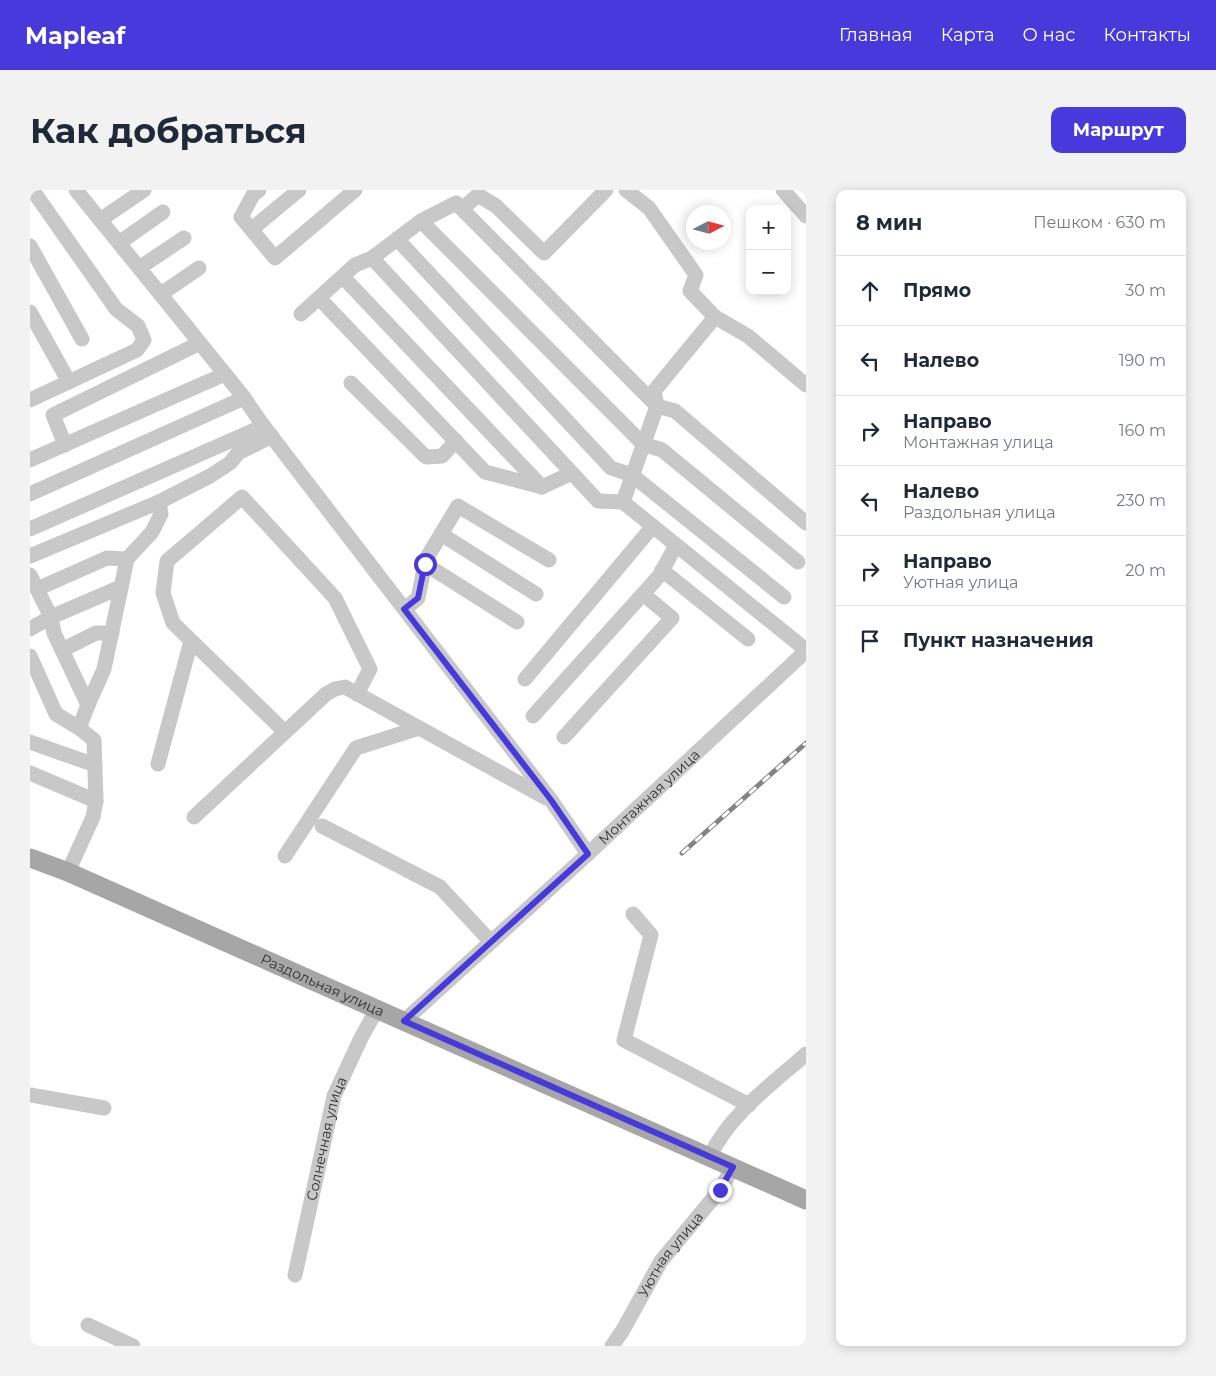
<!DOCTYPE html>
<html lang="ru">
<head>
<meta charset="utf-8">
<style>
  body { margin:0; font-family:Montserrat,sans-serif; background:#f2f2f3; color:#1f2937 }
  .controls { position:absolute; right:15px; top:15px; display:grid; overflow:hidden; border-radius:10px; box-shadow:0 2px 12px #0003 }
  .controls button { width:45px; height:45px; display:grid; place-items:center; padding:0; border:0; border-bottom:1px solid #e0e1e3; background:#fff; color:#1f2937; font:25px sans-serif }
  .compass { position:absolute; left:656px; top:15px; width:45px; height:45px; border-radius:50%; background:#fff; box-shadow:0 2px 12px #0003; rotate:84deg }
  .stop { position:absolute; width:15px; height:15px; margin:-11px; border:4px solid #4739db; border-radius:50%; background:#fff }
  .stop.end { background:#4739db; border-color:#fff; box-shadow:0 1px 5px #0008 }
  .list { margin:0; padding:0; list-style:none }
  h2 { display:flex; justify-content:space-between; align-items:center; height:65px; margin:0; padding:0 20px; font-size:21px }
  h2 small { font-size:16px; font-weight:400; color:#747a83 }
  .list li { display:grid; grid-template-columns:32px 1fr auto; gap:15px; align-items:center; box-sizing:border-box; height:70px; padding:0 20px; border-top:1px solid #e0e1e3 }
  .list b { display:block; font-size:19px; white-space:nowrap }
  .list p { margin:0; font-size:16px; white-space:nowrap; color:#747a83 }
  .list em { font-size:16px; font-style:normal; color:#747a83 }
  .icon { flex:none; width:28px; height:28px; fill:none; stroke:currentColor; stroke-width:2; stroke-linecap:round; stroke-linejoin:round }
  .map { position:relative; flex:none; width:776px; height:1156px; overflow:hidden; border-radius:10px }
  header { display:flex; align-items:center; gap:30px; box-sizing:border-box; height:70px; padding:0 25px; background:#4739db; color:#fff }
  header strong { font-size:24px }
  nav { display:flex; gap:28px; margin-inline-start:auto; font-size:18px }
  .intro { display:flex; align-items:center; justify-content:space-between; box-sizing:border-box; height:120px; padding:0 30px }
  h1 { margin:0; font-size:35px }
  .button { padding:12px 22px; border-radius:10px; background:#4739db; color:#fff; font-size:18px; font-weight:700 }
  main { display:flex; gap:30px; padding:0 30px }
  aside { flex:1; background:#fff; border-radius:10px; box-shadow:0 2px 12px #0003 }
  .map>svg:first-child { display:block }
</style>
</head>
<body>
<header>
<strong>Mapleaf</strong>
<nav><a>Главная</a><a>Карта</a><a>О нас</a><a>Контакты</a></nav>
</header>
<div class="intro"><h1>Как добраться</h1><a class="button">Маршрут</a></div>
<main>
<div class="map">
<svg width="776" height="1156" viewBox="0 0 776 1156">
  <rect width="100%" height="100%" fill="#fff"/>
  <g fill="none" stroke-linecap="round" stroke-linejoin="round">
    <!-- minor -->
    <g stroke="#c8c8c8" stroke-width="15">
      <path d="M46,0L212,205L232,234L521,610L558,664"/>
      <path d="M229,0L223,5L211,27L245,68L325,0"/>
      <path d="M596,0L619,18L666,85L660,101L685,127L718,146L776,195"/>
      <path d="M753,0L776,26"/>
      <path d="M432,19L448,5L466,16L514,63L576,0"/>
      <path d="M70,30L114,0"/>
      <path d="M391,31L613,254L632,260L768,372"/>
      <path d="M222,39L269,0"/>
      <path d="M367,49L581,278L602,285L754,407"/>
      <path d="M89,53L133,22"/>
      <path d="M0,56L52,149"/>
      <path d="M342,68L391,31L426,13L627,216L645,221L776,333"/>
      <path d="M109,78L154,48"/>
      <path d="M313,87L512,297L542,283"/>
      <path d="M131,104L169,78"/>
      <path d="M289,108L455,282L512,297"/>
      <path d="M0,122L39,192"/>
      <path d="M271,124L325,75L342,68L568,311L593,312"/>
      <path d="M685,127L624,201L627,216L593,312L776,460"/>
      <path d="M321,193L396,267L412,266L426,251"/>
      <path d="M0,210L107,160L114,150L108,136L86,119L6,5"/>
      <path d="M35,255L23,225L170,153"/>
      <path d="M0,270L195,184"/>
      <path d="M0,304L214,208"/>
      <path d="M129,312L180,286L200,273L208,263L242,246"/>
      <path d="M0,339L234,236"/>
      <path d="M411,344L506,404"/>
      <path d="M0,366L129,312L131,324L122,342L97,369L74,479L58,515"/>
      <path d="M395,374L487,432"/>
      <path d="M632,380L718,449"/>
      <path d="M0,385L21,427L24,443L58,515L49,538L64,550L66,611L63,627L38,682"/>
      <path d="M7,399L77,368L97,369"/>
      <path d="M375,419L388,408L396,369L428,316L519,370"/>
      <path d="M0,439L21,427L91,397"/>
      <path d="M32,460L66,443H82"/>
      <path d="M0,466L26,524L49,538"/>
      <path d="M495,489L623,336"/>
      <path d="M503,526L630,385L646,355"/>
      <path d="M255,542L143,433L133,403L137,371L212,307L305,408L340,479L327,504"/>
      <path d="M534,547L642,428L613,404"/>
      <path d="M0,552L65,575"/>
      <path d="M128,574L161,451"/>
      <path d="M0,583L66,611"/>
      <path d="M164,627L296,504L305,499L315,497L516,608"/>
      <path d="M292,636L410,697L461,752"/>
      <path d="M255,666L326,558L389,538"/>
      <path d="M603,724L621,745L594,850L719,915"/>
      <path id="s1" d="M374,831L548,673L776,461"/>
      <path d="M0,905L74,918"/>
      <path d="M680,966C700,924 742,894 776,864"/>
      <path id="s2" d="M265,1085L304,906L331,848L347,819"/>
      <path d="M58,1135L103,1156"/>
      <path id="s3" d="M582,1156L593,1140L631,1071L690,1000L703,977"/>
    </g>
    <!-- major -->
    <path stroke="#a6a6a6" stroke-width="19" id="s4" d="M0,668L38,682L776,1010"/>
    <!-- rail casing -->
    <g stroke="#838383" stroke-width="5">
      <path id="rail" d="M652,663L776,553"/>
    </g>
    <!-- rail -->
    <use href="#rail" stroke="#fff" stroke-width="3" stroke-dasharray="9" stroke-linecap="butt"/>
  </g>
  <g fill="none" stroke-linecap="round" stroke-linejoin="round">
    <!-- route -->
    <path stroke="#4739db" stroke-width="6" d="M395,374L388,408L374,419L521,610L558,664L374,831L703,977L690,1000"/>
  </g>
  <g text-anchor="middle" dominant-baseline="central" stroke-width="5" stroke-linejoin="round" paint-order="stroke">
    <!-- street labels -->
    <g font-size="14" fill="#2e2e2e" stroke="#fff">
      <text stroke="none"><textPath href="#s1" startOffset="332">Монтажная улица</textPath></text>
      <text stroke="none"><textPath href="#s4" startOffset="319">Раздольная улица</textPath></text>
      <text stroke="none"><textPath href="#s2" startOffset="140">Солнечная улица</textPath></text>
      <text stroke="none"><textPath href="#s3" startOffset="109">Уютная улица</textPath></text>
    </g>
  </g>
</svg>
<div class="controls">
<button>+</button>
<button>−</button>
</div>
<svg class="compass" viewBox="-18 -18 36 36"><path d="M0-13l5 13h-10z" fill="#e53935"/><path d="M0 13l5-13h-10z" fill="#747a83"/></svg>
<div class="stop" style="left:395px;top:374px"></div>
<div class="stop end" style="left:690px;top:1000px"></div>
</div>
<aside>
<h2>8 мин<small>Пешком · 630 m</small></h2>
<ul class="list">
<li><svg class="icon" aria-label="ahead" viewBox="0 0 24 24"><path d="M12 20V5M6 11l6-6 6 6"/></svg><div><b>Прямо</b></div><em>30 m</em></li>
<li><svg class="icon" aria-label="left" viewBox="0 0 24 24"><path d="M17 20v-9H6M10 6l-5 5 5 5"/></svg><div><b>Налево</b></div><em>190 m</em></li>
<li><svg class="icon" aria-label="right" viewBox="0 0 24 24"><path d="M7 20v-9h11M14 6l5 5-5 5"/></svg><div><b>Направо</b><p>Монтажная улица</p></div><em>160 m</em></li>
<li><svg class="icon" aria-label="left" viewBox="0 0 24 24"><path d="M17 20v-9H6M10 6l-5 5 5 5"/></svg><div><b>Налево</b><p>Раздольная улица</p></div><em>230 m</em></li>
<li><svg class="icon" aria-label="right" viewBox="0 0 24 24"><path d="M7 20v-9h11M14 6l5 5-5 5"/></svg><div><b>Направо</b><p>Уютная улица</p></div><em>20 m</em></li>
<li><svg class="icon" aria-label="arrive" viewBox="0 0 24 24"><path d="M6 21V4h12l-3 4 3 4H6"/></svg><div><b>Пункт назначения</b></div></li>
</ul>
</aside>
</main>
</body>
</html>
